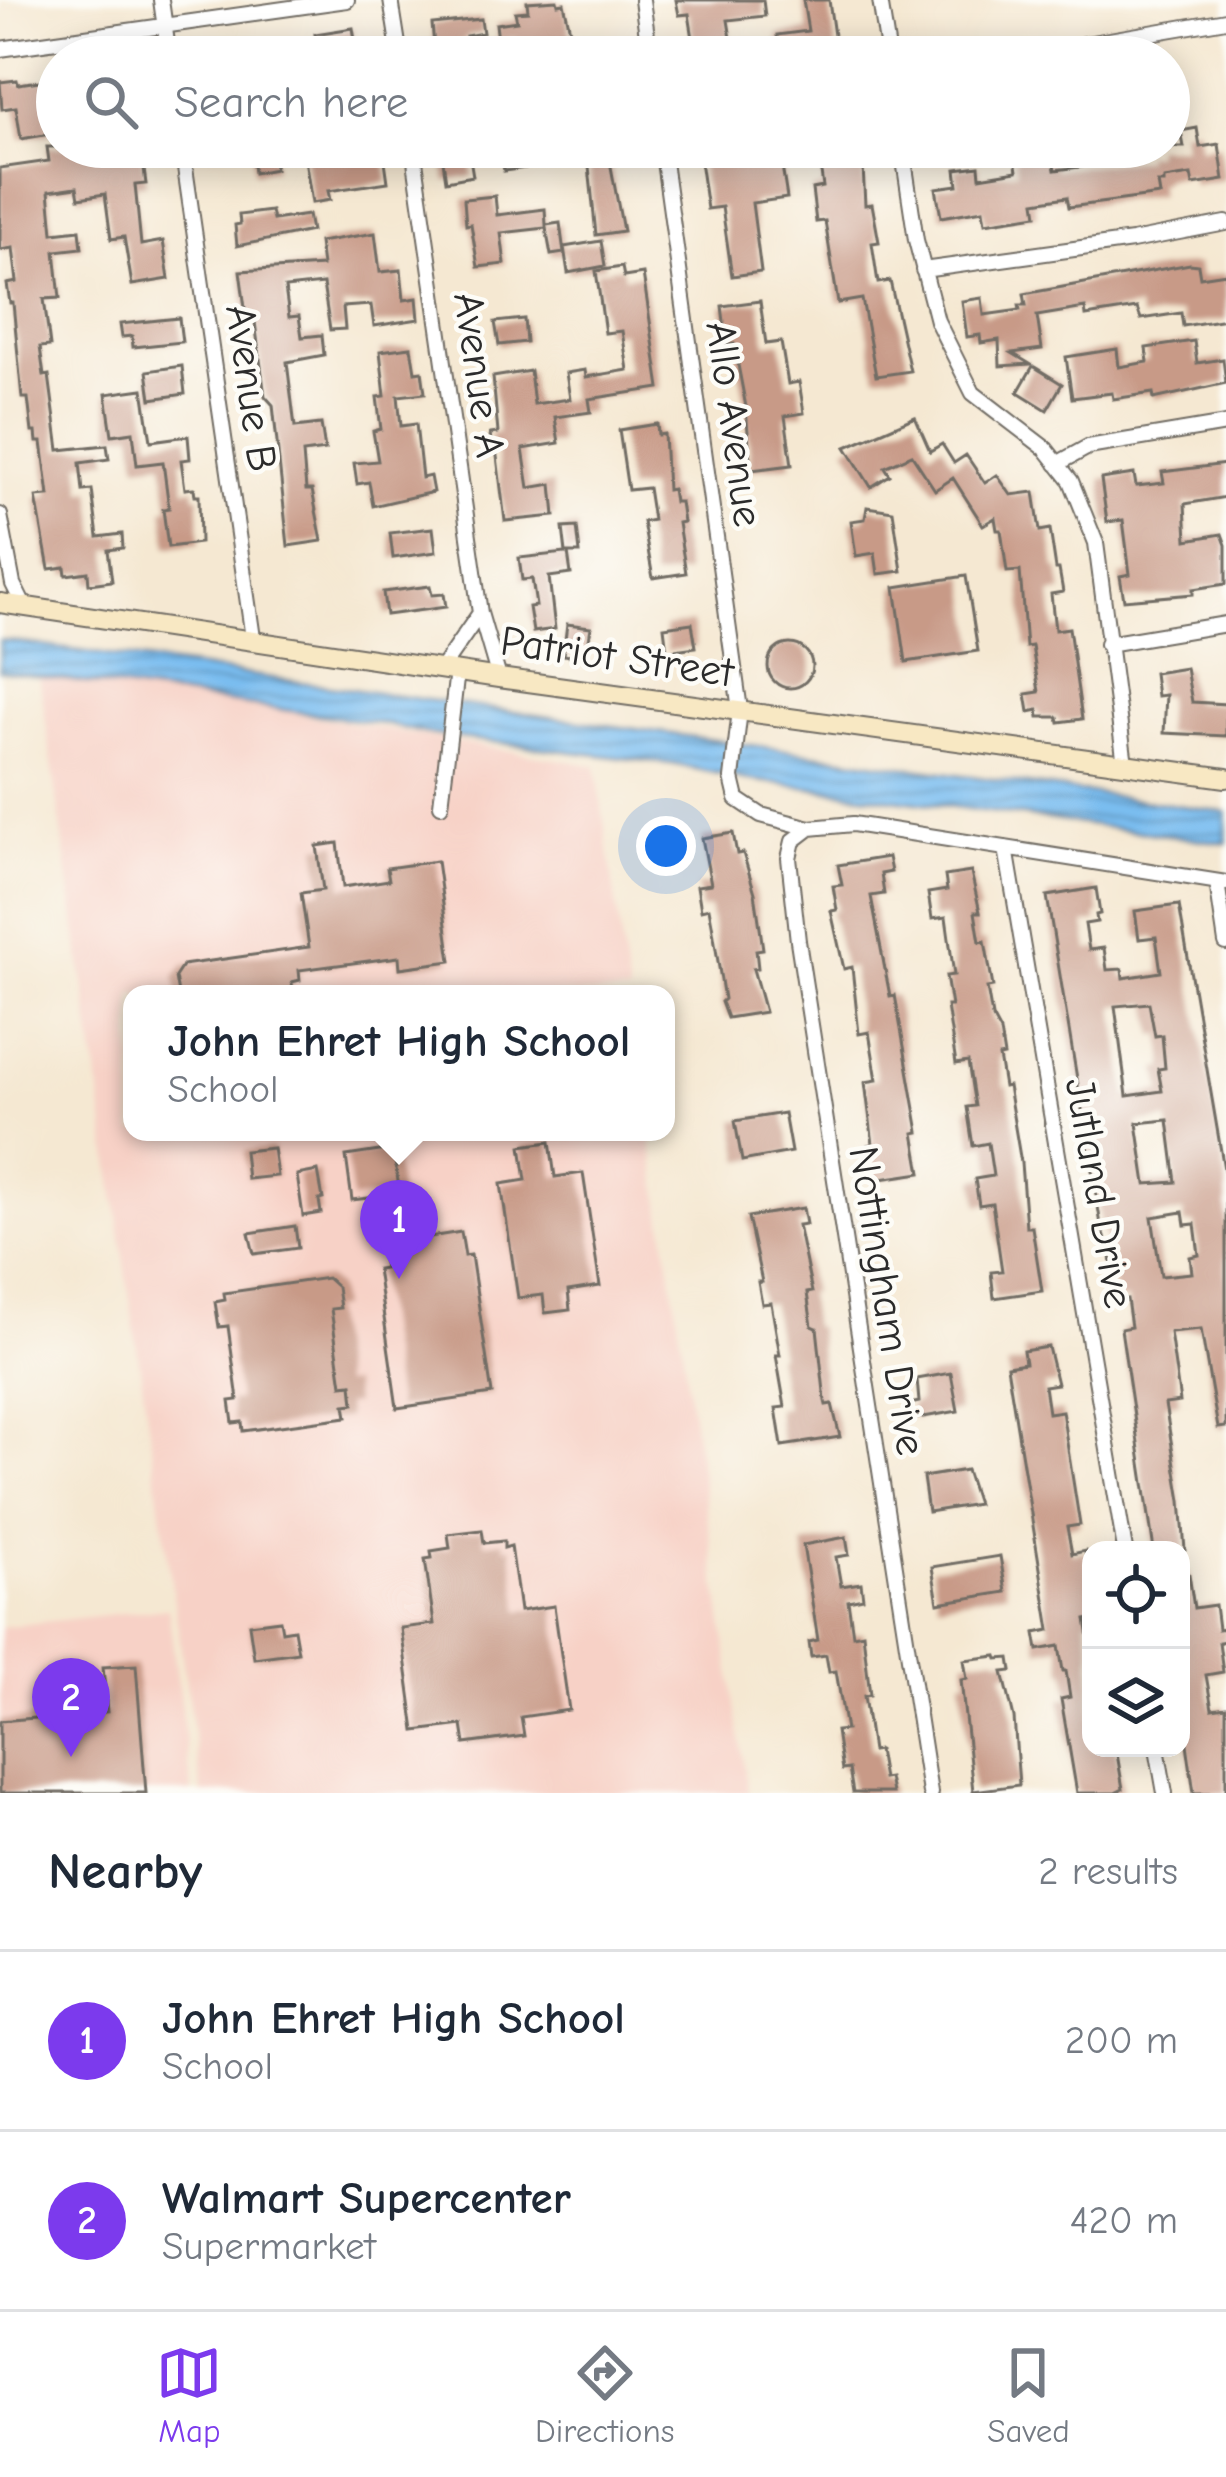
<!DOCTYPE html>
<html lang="en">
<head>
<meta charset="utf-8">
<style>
  body { margin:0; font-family:"Comic Neue",sans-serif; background:#f2f2f3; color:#1f2937 }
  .controls { position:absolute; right:36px; bottom:36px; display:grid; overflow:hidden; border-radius:24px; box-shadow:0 6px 30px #0003 }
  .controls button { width:108px; height:108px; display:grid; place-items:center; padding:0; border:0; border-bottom:3px solid #e0e1e3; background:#fff; color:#1f2937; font:60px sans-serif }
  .you { position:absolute; left:666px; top:846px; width:42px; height:42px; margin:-30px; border:9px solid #fff; border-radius:50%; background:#1a73e8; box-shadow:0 0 0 18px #1a73e833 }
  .badge { display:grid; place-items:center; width:78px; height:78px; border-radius:50%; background:#7c3aed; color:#fff; font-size:39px; font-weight:700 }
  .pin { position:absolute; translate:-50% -99px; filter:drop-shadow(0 3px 6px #0008) }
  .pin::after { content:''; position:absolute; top:63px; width:42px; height:36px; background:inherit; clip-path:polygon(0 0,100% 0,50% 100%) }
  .popup { position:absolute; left:123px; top:985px; width:552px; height:156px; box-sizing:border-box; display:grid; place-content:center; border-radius:24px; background:#fff; filter:drop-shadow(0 3px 9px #0005); font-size:39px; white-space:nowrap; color:#747a83 }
  .popup b { font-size:45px; color:#1f2937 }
  .popup::after { content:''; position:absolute; left:50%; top:100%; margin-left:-24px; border:24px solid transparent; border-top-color:#fff }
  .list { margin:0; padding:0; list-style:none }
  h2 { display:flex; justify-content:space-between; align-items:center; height:156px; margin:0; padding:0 48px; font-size:51px }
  h2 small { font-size:39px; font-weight:400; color:#747a83 }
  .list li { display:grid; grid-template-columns:78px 1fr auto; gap:36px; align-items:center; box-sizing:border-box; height:180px; padding:0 48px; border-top:3px solid #e0e1e3 }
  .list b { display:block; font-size:45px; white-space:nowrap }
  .list p { margin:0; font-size:39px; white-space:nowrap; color:#747a83 }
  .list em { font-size:39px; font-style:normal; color:#747a83 }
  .icon { flex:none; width:66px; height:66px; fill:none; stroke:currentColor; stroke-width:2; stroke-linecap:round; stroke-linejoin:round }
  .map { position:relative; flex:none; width:1226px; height:1793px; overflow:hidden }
  .search { position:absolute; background:#fff; box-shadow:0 6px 30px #0003; left:36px; right:36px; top:36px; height:132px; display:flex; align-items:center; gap:30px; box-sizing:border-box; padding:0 42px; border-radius:66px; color:#747a83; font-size:45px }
  .sheet { height:516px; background:#fff }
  nav { display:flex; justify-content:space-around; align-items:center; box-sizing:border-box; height:168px; border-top:3px solid #e0e1e3; background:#fff; font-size:33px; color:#747a83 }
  nav a { display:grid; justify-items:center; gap:6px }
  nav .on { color:#7c3aed }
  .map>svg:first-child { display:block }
</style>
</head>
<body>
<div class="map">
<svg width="1226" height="1793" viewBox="0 0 1226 1793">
  <defs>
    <pattern id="water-rules" width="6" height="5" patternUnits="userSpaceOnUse" patternTransform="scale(3)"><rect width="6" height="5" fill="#7abdf0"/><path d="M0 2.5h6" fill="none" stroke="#649ac3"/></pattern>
  </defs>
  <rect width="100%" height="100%" fill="#fdfcf7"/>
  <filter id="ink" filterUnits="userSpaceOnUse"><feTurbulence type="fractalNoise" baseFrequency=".00833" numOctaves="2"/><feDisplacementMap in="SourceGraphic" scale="24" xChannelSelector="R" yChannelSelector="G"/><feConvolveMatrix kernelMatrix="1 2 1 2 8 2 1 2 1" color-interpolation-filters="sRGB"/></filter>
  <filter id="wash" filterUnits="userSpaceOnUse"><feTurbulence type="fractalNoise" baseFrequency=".004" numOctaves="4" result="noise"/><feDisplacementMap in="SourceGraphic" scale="48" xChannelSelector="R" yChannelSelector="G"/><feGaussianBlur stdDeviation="2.7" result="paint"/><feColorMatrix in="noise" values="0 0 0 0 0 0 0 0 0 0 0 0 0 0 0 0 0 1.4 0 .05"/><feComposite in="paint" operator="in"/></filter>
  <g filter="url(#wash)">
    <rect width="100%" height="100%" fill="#f5e8d2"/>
    <!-- built -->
    <path fill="#f7d1c6" d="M38,668L596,766L629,994H132V1132H650L748,1793H202Z
      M168,1608L192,1793H0V1627Z"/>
    <!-- water -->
    <path fill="url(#water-rules)" stroke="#52748e" stroke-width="3" d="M0,640L1226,812V843L744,779L673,764L429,734L380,723L0,671Z"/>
    <g id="blocks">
      <!-- building -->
      <path fill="#c89a87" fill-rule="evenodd" d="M557,0L558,4L564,3L574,49L536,55L529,53L527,42L518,43L517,38L498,41L496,24L517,21L515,12L528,11L527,2Z
        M676,0H763L765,16L728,20L734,57H696L689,14L679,15Z
        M803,0H829L837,57H805L803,48L779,52L777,35L808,31Z
        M481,19L483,33L466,36L467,40L462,41L465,57H435L432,24Z
        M353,28L357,52L318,57L315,34Z
        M272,43L274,57H232L231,48Z
        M54,79L57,112L47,117L50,134L21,139L16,107L2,109L0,82L17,80L18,84Z
        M1197,128L1200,147L1219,144L1224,180L1193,185L1191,175L1164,179V183H1158L1160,195L1069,207L1067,197L1035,202L1037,215L985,223L983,210L941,217L936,188L958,185L956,169L979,166L980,177L1017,171L1015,158L1052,153L1055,170L1145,159L1144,155L1155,153L1154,147H1184L1181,131Z
        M47,147H91L92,154L141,147L146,184L135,185L141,245L163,241L169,279L132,285L124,237L111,239L105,194L79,198L77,187L49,191L53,233L80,230L82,248L55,251L60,298L44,299L50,346L40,347L44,376L49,375L59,450L107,445L109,459L80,463L83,491L92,490L98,537L122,534L123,548L108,550L112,581L89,584L88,572L66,575L65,567L49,569L36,497L49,496L42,442H37L36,432H32L28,398H22L13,303H10L7,284L17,282L13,248L0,250V168L49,161Z
        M251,147H272L275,169L254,173Z
        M303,147H383L388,182L328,191L330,200L312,203Z
        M500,147H530L533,167L504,171Z
        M587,147H605L609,156L623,231L596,235Z
        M698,147H779L787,198L752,203L761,272L732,276L722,207L707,209Z
        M839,147H862L865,205L872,204L879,242L872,243L878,283L890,281L910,371L876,376L862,299L838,303L825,221L816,222L812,189L823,187L818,150Z
        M461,151L469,152L473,176L446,181L442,154Z
        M495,196L497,215L545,209L546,225L560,223L564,253L551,255L546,228L501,233L505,264L478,267L471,224L466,225L464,199Z
        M271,211L273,220L308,215L311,231L237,246L235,225L240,224L239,215Z
        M375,233L380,272L401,270L404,300L417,298L419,319L374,326L371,305L343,307L345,329L330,330L323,284L285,288L289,317L299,316L302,337L322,335L324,355L287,362L295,427L321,424L325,450L303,453L306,490H312L322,541L288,546L273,405L265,396L255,322L247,323L240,271L322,266L319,242Z
        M601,241L605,266L568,273L564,247Z
        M1190,264L1198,265L1200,277L1226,273V319L1183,326L1181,313L1141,319L1137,308L1086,316L1085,308L1037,316L1042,349L1012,353L1030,364L1000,366L999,340L981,343L980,335L967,337L962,301L982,298L984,315L1020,310L1019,305H1026L1024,294Z
        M622,267L624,277L643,274L660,388L589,399L591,412L555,417L559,443L523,449L529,488L552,484L555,516L505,521L496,448H492L490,434L498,433L493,377L530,371L534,404L570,399L566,373L585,370L586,377L628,370L622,331L605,333L596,271Z
        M760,301L766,344L781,342L788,384L799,382L804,413L785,416L792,465L751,470L746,407L734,344L727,345L722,306Z
        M179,318L182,342L133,347L132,336L122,337L120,324Z
        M524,319L526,342L499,345L495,322Z
        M1194,341L1197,363L1223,359L1226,383L1154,399L1153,393L1113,399L1112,393L1072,398L1066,357L1117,349L1119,367L1148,362L1146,348Z
        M411,347L415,372L422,371L425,393L398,396L401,426L416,424L422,478L430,476L433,492L373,506L369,482L357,484L354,463L378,461L373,431L381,429L377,397L385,396L380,351Z
        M182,366L185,394L151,399L147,371Z
        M1033,366L1062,384L1047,410L1018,392Z
        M143,389L151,441L188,436L190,459L181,460L185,489L194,488L195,496H199L200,543L168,547L163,509L169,508L163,462L137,465L133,432L112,435L106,394Z
        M915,417L930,451L942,444L954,463L966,455L985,483L997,475L1011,495L1034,492L1040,531L1050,529L1056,569H1059L1063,592L1051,594L1055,630L1069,628L1082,719L1059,722L1058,717H1039L1038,710L1029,712L1026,694L1039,692L1032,646L1026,647L1020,571L1007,572L1001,530H997L995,518L983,525L953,478L935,490L912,455L885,467L890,475L871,487L846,447Z
        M657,424L658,435L664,434L667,490L672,489L674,502H680L683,522L678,523L686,573L653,578L643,522L653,520L648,488L628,490L619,430Z
        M1226,464V497L1185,504L1187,540L1222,534L1226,545V584L1193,589V594L1124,600L1120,576L1130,574L1123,520L1107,522L1101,479L1134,474L1136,486L1164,483L1162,472Z
        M867,507L893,511L902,571L878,574L875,553L856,556L851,521L865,519Z
        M577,527L580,553H568L571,574L549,577L555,629L533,632L529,607L536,606L532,579L522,580L519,558L566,553L563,528Z
        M433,528L436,552L393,558L390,533Z
        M966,576L978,651L906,662L895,587Z
        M430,586L432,595L444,594L446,607L386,615L383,592Z
        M692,623L696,647L667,651L664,627Z
        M567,624L591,627L586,658L563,655Z
        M768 666a22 22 0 1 1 44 0a22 22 0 1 1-44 0Z
        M1186,668L1192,702L1226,704V736L1164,733L1166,695L1157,696L1154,673Z
        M733,833L737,854L743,853L755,893L763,949L756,950L758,968L753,969L765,1012L727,1018L721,1002L724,999L712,924L709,908L701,910L697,886L711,884L702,838Z
        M338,843L343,887L389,880L387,868L437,861L451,961L400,968L399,957L299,970L300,980L292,982L293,994H178L175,977L183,965L309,947L301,893L323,890L317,846Z
        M888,857L891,872L881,874L884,894L871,896L890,996L895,995L919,1132L914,1133L921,1173L874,1180L868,1145L873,1144L865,1082L877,1080L869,1032L859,1034L852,967L844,969L831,911L837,910L833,886L842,885L838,865Z
        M971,872L980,912H975L980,942L985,941L993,987L987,988L992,1017L1000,1032L1004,1056L999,1057L1004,1087L1008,1086L1021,1163L1026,1227H1032L1042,1291L994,1298L991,1272L1002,1271L992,1203L979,1205L975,1179L993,1176L988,1143L973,1146L967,1107L975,1106L968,1062L956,1064L947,1006H951L946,976L954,975L946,917L932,919L928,893L947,890L945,876Z
        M1096,888L1100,914L1096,915L1097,922L1085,924L1089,950L1104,948L1107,970L1122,969L1123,978L1161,972L1156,937L1139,939L1135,911L1179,905L1226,1181V1427L1218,1428L1201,1329L1170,1332L1180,1402L1165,1404L1181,1501L1185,1550H1154L1121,1329L1131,1327L1127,1299L1115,1301L1111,1255L1101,1225L1047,896ZM1149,1003L1155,1036L1162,1035L1165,1068L1158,1069L1162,1091L1127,1096L1115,1006ZM1168,1120L1176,1182L1146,1184L1137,1123ZM1183,1212L1185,1225L1195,1224L1199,1255L1190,1257L1192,1273L1161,1276L1152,1217Z
        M784,1113L791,1152L742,1161L735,1121Z
        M550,1142L555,1177L583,1173L600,1286L568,1291L570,1310L545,1313L543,1295L518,1298L501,1184L526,1180L521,1146Z
        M273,1148L277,1176L247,1179L244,1151Z
        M393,1149L400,1194L352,1200L346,1156Z
        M318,1171L323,1199L319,1200L321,1213L303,1216L297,1175Z
        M803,1208L806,1224L798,1225L812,1292L807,1293L812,1326L817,1328L825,1401L826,1405L832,1404L840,1437L782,1446L776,1408L785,1407L776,1355H780L771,1303L762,1304L758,1282H762L748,1217Z
        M295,1226L298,1248L254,1254L249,1233Z
        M461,1232L465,1256L471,1255L492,1394L397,1408L377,1269L384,1268L380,1245Z
        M327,1278L337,1287L340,1308L331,1309L342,1385L352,1384L354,1404L345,1405L347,1417L243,1431L242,1422L233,1423L230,1401L238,1400L228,1326L219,1327L215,1302L225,1300L224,1293Z
        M1048,1347L1057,1384L1044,1386L1048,1413L1062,1411L1080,1525L1067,1527L1072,1554L1085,1551L1091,1588V1619L1086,1620L1091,1648V1748H1116L1123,1789L1115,1793H1077L1061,1699L1070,1697L1066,1671H1063L1059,1646L1038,1650L1035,1633L1050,1630L1007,1366L1025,1363L1023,1351Z
        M951,1373L958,1411L912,1419L910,1404L919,1402L917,1379Z
        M966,1470L977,1504L928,1512L923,1477Z
        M482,1530L484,1543L504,1541V1548L511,1546L520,1611L554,1606L569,1710L521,1717L524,1736L465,1744L462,1725L415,1731L401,1628L434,1624L425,1559L432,1558L431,1551L450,1548L448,1534Z
        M846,1537L849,1555L836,1557L841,1586L861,1583L863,1598L848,1601L853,1635L863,1633L870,1695L864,1696L872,1751L878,1750L883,1779L889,1778L892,1793H853L849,1769L842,1770L836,1731L846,1730L836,1671L829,1672L826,1655L811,1657L809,1642L818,1640L803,1545Z
        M1000,1556L1006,1592L938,1603L932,1567Z
        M1181,1574H1189L1194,1608L1215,1605L1218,1629L1226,1628V1641L1219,1642L1223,1672L1206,1675L1212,1709L1226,1707V1793H1194L1181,1702Z
        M280,1620L282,1631L294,1629L298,1652L254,1658L249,1624Z
        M997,1656L998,1659L1010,1658L1012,1671L1003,1672L1014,1718L1019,1785L973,1791L961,1680L967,1679L964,1660Z
        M136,1665L146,1793H0V1721L107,1712L103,1667Z"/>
    </g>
  </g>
  <g filter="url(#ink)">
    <use href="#blocks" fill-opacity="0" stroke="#726d65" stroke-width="3"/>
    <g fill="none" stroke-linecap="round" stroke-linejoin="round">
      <!-- street casing -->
      <g stroke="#726d65" stroke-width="18">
        <path id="street" d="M161,0L169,57
          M391,0L400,57
          M642,0L650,57
          M880,0L889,57
          M0,49L347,0
          M1010,57L1226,20
          M182,147L253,638
          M413,147L480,613L499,678
          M662,147L740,710L732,778L737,799L761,815L810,828
          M902,147L916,240L937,321L973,393L1046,449L1071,481L1096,543L1125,764
          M923,270L1132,241L1226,223
          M1057,464L1088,447L1226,424
          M0,515L13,584L24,606
          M1107,644L1226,624
          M441,669L480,613
          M441,805L457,671
          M1006,848L1125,1550
          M1217,882L1226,943
          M1157,1748L1165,1793
          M930,1793L798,941L789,858L793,841L810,828L853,824L1226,883"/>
      </g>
      <!-- secondary casing -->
      <g stroke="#726d65" stroke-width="22">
        <path id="secondary" d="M0,603L499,678L1226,778"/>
      </g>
      <!-- street -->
      <use href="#street" stroke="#fff" stroke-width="14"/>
      <!-- secondary -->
      <use href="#secondary" stroke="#f8e8c3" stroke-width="18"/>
    </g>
  </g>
  <g text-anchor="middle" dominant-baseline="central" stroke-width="9" stroke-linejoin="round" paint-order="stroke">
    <!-- street labels -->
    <g font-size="42" fill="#2b2b2b" stroke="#fdfcf7">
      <text transform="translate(479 375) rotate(82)">Avenue A</text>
      <text transform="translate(251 388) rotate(82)">Avenue B</text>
      <text transform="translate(734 424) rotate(82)">Allo Avenue</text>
      <text transform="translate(617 657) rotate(8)">Patriot Street</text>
      <text transform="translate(1099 1193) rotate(80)">Jutland Drive</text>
      <text transform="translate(887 1301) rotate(81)">Nottingham Drive</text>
    </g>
  </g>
</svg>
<div class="controls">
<button><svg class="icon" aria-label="locate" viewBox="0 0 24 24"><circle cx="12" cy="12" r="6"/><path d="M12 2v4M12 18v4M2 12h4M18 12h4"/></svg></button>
<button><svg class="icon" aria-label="layers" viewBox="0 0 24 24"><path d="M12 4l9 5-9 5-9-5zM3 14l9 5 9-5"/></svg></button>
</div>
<div class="you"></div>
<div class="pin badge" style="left:399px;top:1279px">1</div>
<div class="popup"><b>John Ehret High School</b>School</div>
<div class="pin badge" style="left:71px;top:1757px">2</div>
<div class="search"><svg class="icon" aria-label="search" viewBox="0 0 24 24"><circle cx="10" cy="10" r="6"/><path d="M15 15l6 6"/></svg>Search here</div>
</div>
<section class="sheet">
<h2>Nearby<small>2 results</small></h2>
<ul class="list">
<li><span class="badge">1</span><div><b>John Ehret High School</b><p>School</p></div><em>200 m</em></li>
<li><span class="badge">2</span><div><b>Walmart Supercenter</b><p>Supermarket</p></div><em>420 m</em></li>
</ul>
</section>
<nav>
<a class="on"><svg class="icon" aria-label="map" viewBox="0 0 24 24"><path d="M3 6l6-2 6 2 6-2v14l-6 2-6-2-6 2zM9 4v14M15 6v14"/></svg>Map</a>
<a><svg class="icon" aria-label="directions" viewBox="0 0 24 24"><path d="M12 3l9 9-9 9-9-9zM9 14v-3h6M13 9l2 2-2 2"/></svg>Directions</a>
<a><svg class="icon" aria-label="saved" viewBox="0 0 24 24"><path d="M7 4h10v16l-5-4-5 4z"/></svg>Saved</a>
</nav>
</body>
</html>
